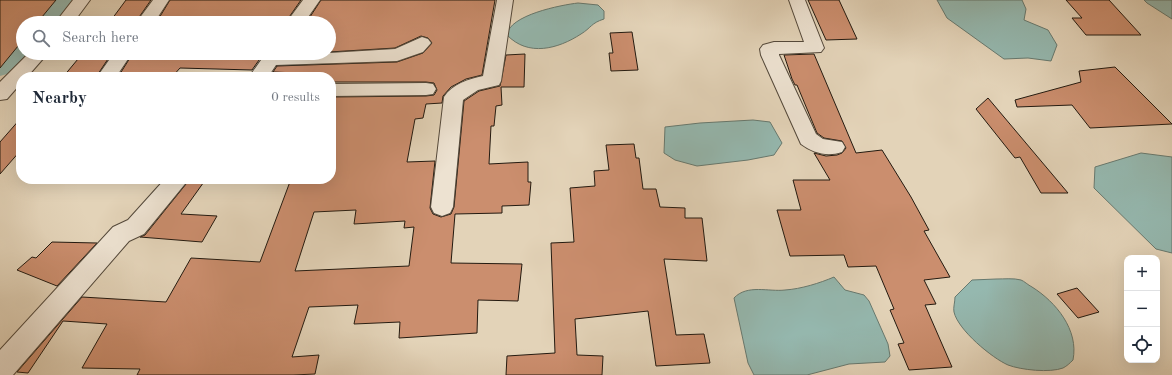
<!DOCTYPE html>
<html lang="en">
<head>
<meta charset="utf-8">
<style>
  body { margin:0; font-family:"Old Standard TT",serif; background:#f2f2f3; color:#1f2937 }
  .controls { position:absolute; right:12px; bottom:12px; display:grid; overflow:hidden; border-radius:8px; box-shadow:0 4px 16px #0002 }
  .controls button { width:36px; height:36px; display:grid; place-items:center; padding:0; border:0; border-bottom:1px solid #e0e1e3; background:#fff; color:#1f2937; font:20px sans-serif }
  .list { margin:0; padding:0; list-style:none }
  h2 { display:flex; justify-content:space-between; align-items:center; height:52px; margin:0; padding:0 16px; font-size:17px }
  h2 small { font-size:13px; font-weight:400; color:#747a83 }
  .icon { flex:none; width:22px; height:22px; fill:none; stroke:currentColor; stroke-width:2; stroke-linecap:round; stroke-linejoin:round }
  .map { position:relative; flex:none; width:1172px; height:375px; overflow:hidden }
  .search { position:absolute; background:#fff; box-shadow:0 4px 16px #0002; left:16px; top:16px; width:320px; height:44px; display:flex; align-items:center; gap:10px; box-sizing:border-box; padding:0 14px; border-radius:22px; color:#747a83; font-size:15px }
  .panel { position:absolute; background:#fff; box-shadow:0 4px 16px #0002; left:16px; top:72px; width:320px; height:112px; border-radius:16px }
  .map>svg:first-child { display:block }
</style>
</head>
<body>
<div class="map">
<svg width="1172" height="375" viewBox="0 0 1172 375">
  <rect width="100%" height="100%" fill="#e3d3b8"/>
  <filter id="stains"><feTurbulence type="fractalNoise" baseFrequency=".005" numOctaves="4"/><feColorMatrix values="0 0 0 0 .2 0 0 0 0 .09 0 0 0 0 .02 0 0 0 .5 -.17"/></filter>
  <radialGradient id="worn" r=".72"><stop offset=".6" stop-color="#630" stop-opacity="0"/><stop offset="1" stop-color="#630" stop-opacity=".3"/></radialGradient>
  <!-- water -->
  <path fill="#95b8af" stroke="#67796f" d="M937,0H1022L1026,9L1024,20L1048,30L1057,45L1051,61L1028,58L1004,59L947,18Z
    M1144,0H1172V19L1147,3Z
    M578,3L598,5L604,11V19C591,23 591,28 581,34C558,49 528,57 507,35C509,15 561,5 578,3Z
    M753,120L770,122L782,143L774,155L748,160L697,166L675,160L664,153L665,127L700,123Z
    M1141,153L1172,157V253L1156,249L1094,188L1095,167Z
    M834,277L845,290L864,295L869,301L888,344L890,356L885,362L849,364L807,375H754L748,363L734,298C747,284 769,292 785,290C801,289 820,283 834,277Z
    M996,279C1004,279 1014,278 1021,280C1024,281 1028,285 1032,287C1056,302 1079,330 1073,360C1070,363 1067,366 1063,368C1050,373 1021,370 1008,365C992,358 958,330 954,312C953,308 955,302 955,297L972,280Z"/>
  <g fill="none" stroke-linecap="round" stroke-linejoin="round">
    <!-- canal -->
    <path fill="#95b8af" fill-rule="evenodd" d="M55,0H74L56,23H36Z
      M23,42V53H30L7,74L0,76V58L16,43Z"/>
  </g>
  <!-- building -->
  <path fill="#cb8e6e" stroke="#231a10" fill-rule="evenodd" d="M0,0H56L37,23H23V40L0,68Z
    M126,0H151L135,23H109Z
    M170,0H301L285,23H156Z
    M321,0H495L482,75L466,79L451,87L443,96L442,103L426,104L423,118L415,119L407,162L435,161L430,208L433,214L441,217L451,214L454,207L464,101L479,91L500,86L506,55L525,54L524,87H501L502,105L496,106L494,126H491L489,164L528,162V182H531L529,205L502,206V213L455,214L451,263L522,264L518,301L478,300L477,333L399,338L400,322L354,324L358,305L309,307L292,357L319,355L315,374L293,375H137L140,369L82,368L107,324L63,321L28,373L17,372L82,297L166,302L191,258L260,262L291,179H331V97L426,96L434,95L437,90L434,83L426,82H331V77H295L297,73L273,72L277,66L397,62L423,53L432,43L428,38L421,36L395,48L329,52V23H306ZM356,210L354,224L405,221L404,228L414,227L409,266L295,271L314,212Z
    M808,0H839L857,39L826,40Z
    M1066,0H1109L1141,35H1086L1072,18H1082Z
    M632,32L638,70L611,71L609,53H613L610,33Z
    M83,53H112L96,77H63Z
    M133,53H264L252,70L180,68L172,77H118Z
    M814,54L856,153L882,150L911,197L929,230L924,231L950,277L924,280L936,304L925,305L952,367L909,370L898,344L904,343L890,310L894,309L876,266L848,267L844,255L790,256L777,210H801L793,180H830L814,153L826,156L837,155L842,153L846,148L842,141L824,138L817,133L797,85H795L792,79L784,55Z
    M1115,67L1172,124L1090,128L1072,105L1017,107L1015,100L1081,82L1079,71Z
    M988,98L1068,193H1041L1020,157L1015,158L976,109Z
    M21,118V150L0,174V142Z
    M634,144L636,158H639L643,189H656L660,207L685,208V218H702L707,261L664,259L676,335L704,334L710,363L656,366L648,311L575,319L577,355L603,356L602,375H506L507,356L555,353L551,243L574,242L570,188L595,186L594,171L609,170L606,145Z
    M190,179H206L181,214L217,216L202,242L140,237L145,235Z
    M52,242L97,243L57,286L17,270L32,257L36,258Z
    M1077,288L1099,312L1078,318L1057,294Z"/>
  <g fill="none" stroke-linecap="round" stroke-linejoin="round">
    <!-- minor casing -->
    <g stroke="#53483a" stroke-width="2">
      <path id="minor" d="M73,0H90L73,23H55Z
        M153,0H169L154,23H136Z
        M303,0H320L304,23H286Z
        M497,0H513L501,81L499,85L478,90L463,100L453,207L450,213L442,216L434,213L431,207L444,97C452,84 469,79 483,76Z
        M789,0H805L824,48L821,52L779,54V55L816,134L823,139L842,142L845,147L842,152C827,157 813,153 801,144L761,55L760,49L763,45L774,42H804Z
        M422,37L428,39L431,43L423,52L397,61L276,65L268,77H249L266,53H329L395,49Z
        M29,53H48L27,77H21V83L7,99L0,100V82Z
        M114,53H132L116,77H97Z
        M426,83L433,84L436,89L433,94L426,95L331,96V84Z
        M165,179H189L144,234L129,241L13,375H0V350L113,227L128,220Z"/>
    </g>
    <!-- minor -->
    <use href="#minor" fill="#ede2d1" fill-rule="evenodd"/>
  </g>
  <rect width="100%" height="100%" filter="url(#stains)"/>
  <rect width="100%" height="100%" fill="url(#worn)"/>
</svg>
<div class="controls">
<button>+</button>
<button>−</button>
<button><svg class="icon" aria-label="locate" viewBox="0 0 24 24"><circle cx="12" cy="12" r="6"/><path d="M12 2v4M12 18v4M2 12h4M18 12h4"/></svg></button>
</div>
<div class="search"><svg class="icon" aria-label="search" viewBox="0 0 24 24"><circle cx="10" cy="10" r="6"/><path d="M15 15l6 6"/></svg>Search here</div>
<section class="panel">
<h2>Nearby<small>0 results</small></h2>
<ul class="list">
</ul>
</section>
</div>
</body>
</html>
